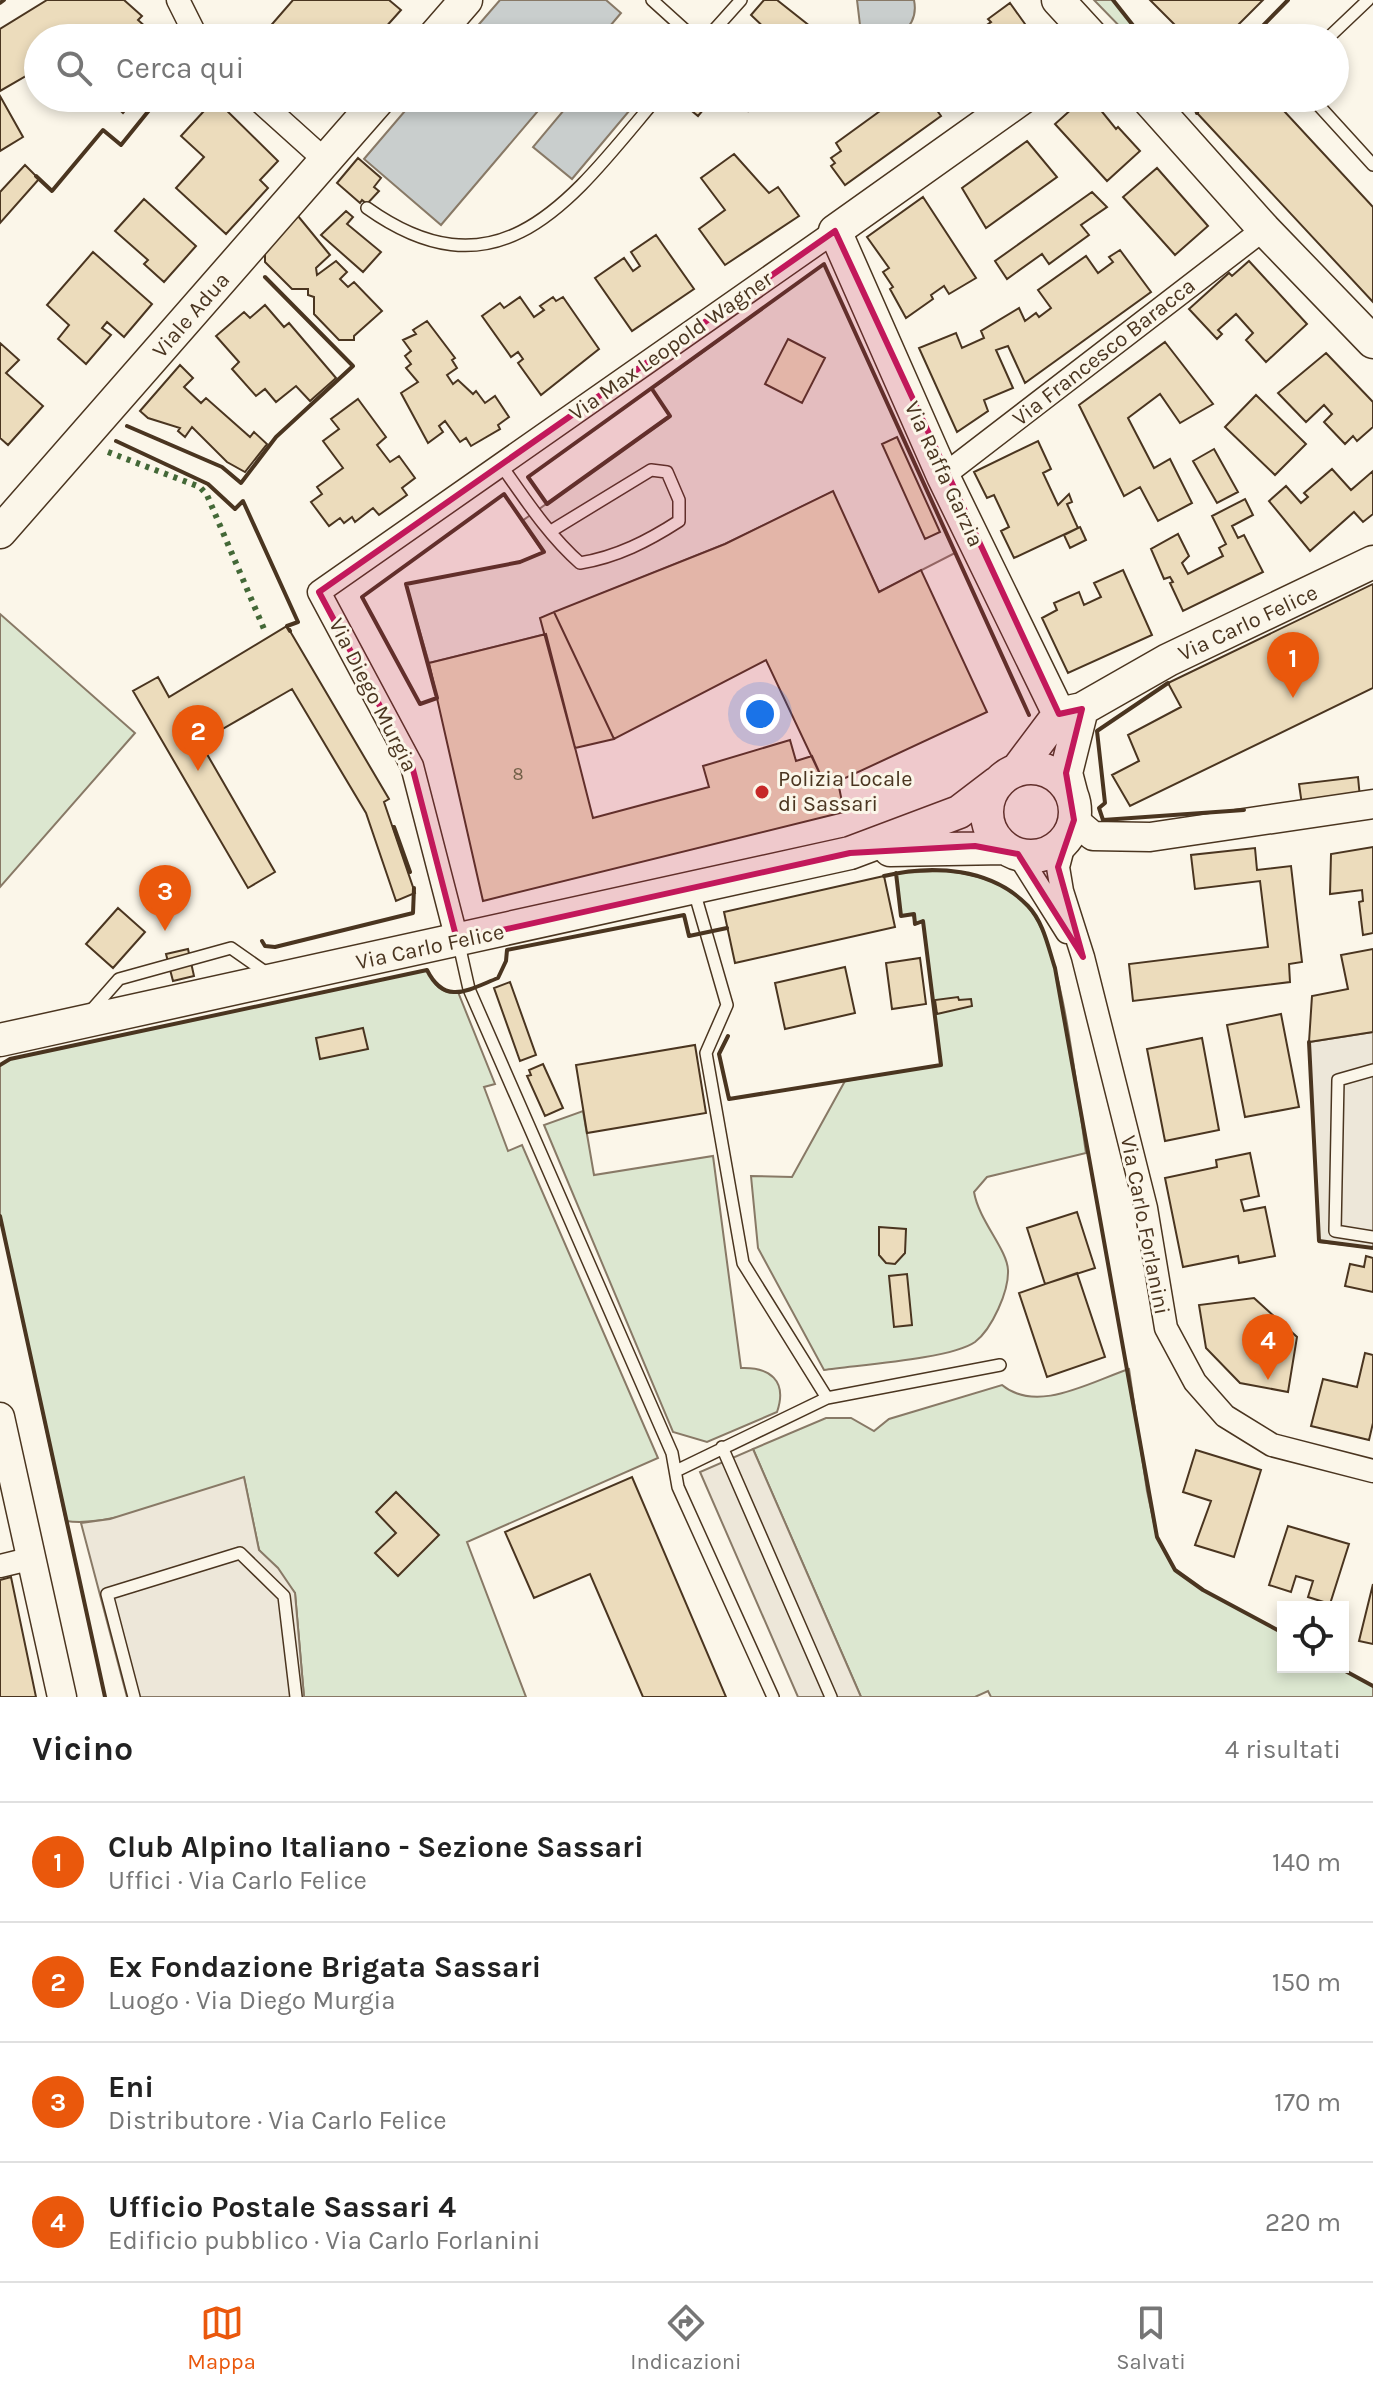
<!DOCTYPE html>
<html lang="it">
<head>
<meta charset="utf-8">
<style>
  body { margin:0; font-family:Karla,sans-serif; background:#f6f6f6; color:#222 }
  .controls { position:absolute; right:24px; bottom:24px; display:grid; overflow:hidden; border-radius:0px; box-shadow:0 4px 12px #0003 }
  .controls button { width:72px; height:72px; display:grid; place-items:center; padding:0; border:0; border-bottom:2px solid #e0e0e0; background:#fff; color:#222; font:40px sans-serif }
  .you { position:absolute; left:760px; top:714px; width:28px; height:28px; margin:-20px; border:6px solid #fff; border-radius:50%; background:#1a73e8; box-shadow:0 0 0 12px #1a73e833 }
  .badge { display:grid; place-items:center; width:52px; height:52px; border-radius:50%; background:#ea580c; color:#fff; font-size:26px; font-weight:700 }
  .pin { position:absolute; translate:-50% -66px; filter:drop-shadow(0 2px 4px #0008) }
  .pin::after { content:''; position:absolute; top:42px; width:28px; height:24px; background:inherit; clip-path:polygon(0 0,100% 0,50% 100%) }
  .list { margin:0; padding:0; list-style:none }
  h2 { display:flex; justify-content:space-between; align-items:center; height:104px; margin:0; padding:0 32px; font-size:34px }
  h2 small { font-size:26px; font-weight:400; color:#767676 }
  .list li { display:grid; grid-template-columns:52px 1fr auto; gap:24px; align-items:center; box-sizing:border-box; height:120px; padding:0 32px; border-top:2px solid #e0e0e0 }
  .list b { display:block; font-size:30px; white-space:nowrap }
  .list p { margin:0; font-size:26px; white-space:nowrap; color:#767676 }
  .list em { font-size:26px; font-style:normal; color:#767676 }
  .icon { flex:none; width:44px; height:44px; fill:none; stroke:currentColor; stroke-width:2; stroke-linecap:round; stroke-linejoin:round }
  .map { position:relative; flex:none; width:1373px; height:1697px; overflow:hidden }
  .search { position:absolute; background:#fff; box-shadow:0 4px 12px #0003; left:24px; right:24px; top:24px; height:88px; display:flex; align-items:center; gap:20px; box-sizing:border-box; padding:0 28px; border-radius:44px; color:#767676; font-size:30px }
  .sheet { height:584px; background:#fff }
  nav { display:flex; justify-content:space-around; align-items:center; box-sizing:border-box; height:112px; border-top:2px solid #e0e0e0; background:#fff; font-size:22px; color:#767676 }
  nav a { display:grid; justify-items:center; gap:4px }
  nav .on { color:#ea580c }
  .map>svg:first-child { display:block }
</style>
</head>
<body>
<div class="map">
<svg width="1373" height="1697" viewBox="0 0 1373 1697">
  <rect width="100%" height="100%" fill="#fbf6e9"/>
  <!-- green -->
  <path fill="#dce7d0" stroke="#887966" stroke-width="2" d="M1094,0H1113L1143,38H1131Z
    M0,614L135,733L0,887Z
    M943,871C974,873 1010,883 1030,909C1064,952 1077,1095 1086,1153L987,1177L974,1192C979,1221 1007,1249 1008,1270C1009,1291 992,1329 975,1342C951,1359 858,1365 824,1370L758,1248L751,1176L792,1177L845,1081L941,1065L923,922L915,924L913,914L901,916L896,873Z
    M427,970C435,985 440,994 458,992L495,1084L484,1087L508,1151L522,1145L658,1458L467,1542L526,1697H304L295,1593L259,1550L244,1478C195,1493 114,1528 66,1521L0,1216V1065L10,1059Z
    M583,1111L594,1175L713,1156L741,1368C769,1367 788,1380 777,1412L707,1442L673,1432L544,1125Z
    M1129,1369L1147,1491L1157,1537L1175,1570L1203,1590L1283,1633V1667H1338L1373,1686V1697H991L988,1691L975,1697H861L753,1449L826,1418H851L874,1431L889,1419L1002,1385C1037,1414 1090,1382 1129,1369Z"/>
  <!-- parking -->
  <path fill="#ede7d9" stroke="#887966" stroke-width="2" d="M824,264L955,553L879,592L832,492L725,544L541,618L546,634L429,663L406,584L520,562L543,552L522,521L670,417L652,389Z
    M1373,1032V1248L1319,1242L1309,1042Z
    M753,1449L861,1697H798L700,1472Z
    M244,1477L259,1550L278,1568L295,1593L304,1697H127L81,1523L110,1519Z"/>
  <!-- water -->
  <path fill="#c9cecd" stroke="#887966" stroke-width="2" d="M500,0H606L621,13L600,38H467Z
    M857,0H914C921,34 882,50 860,25Z
    M416,98H549L441,225L364,159Z
    M574,98H640L572,179L533,147Z"/>
  <!-- building -->
  <path fill="#ecdcbc" stroke="#4a3520" stroke-width="2" d="M47,0H124L142,16L138,20L158,38H38V69L0,91V29Z
    M293,0H389L401,10L376,38H260Z
    M764,0H777L825,38H771L767,35L769,32L751,15Z
    M1150,0H1263L1225,38H1176L1182,32Z
    M1010,3L1035,38H968L991,22L988,19Z
    M0,96L23,137L0,151Z
    M107,98H136L123,113Z
    M305,98H326L317,108Z
    M676,98H713L698,116Z
    M733,98H758L748,111Z
    M898,98H928L941,116L845,185L831,166L835,163L831,158L841,151L836,143Z
    M1084,98H1091L1116,129L1118,127L1140,151L1107,181L1055,124Z
    M1213,98H1272L1373,207V302L1197,113Z
    M215,99L278,161L260,180L268,188L226,234L176,188L204,157L181,136Z
    M1027,141L1057,177L986,228L962,188Z
    M734,154L769,193L778,187L799,216L725,265L699,229L725,210L701,178Z
    M358,158L381,178L374,187L379,191L367,204L362,200L360,203L337,183Z
    M25,165L39,179L0,223V192Z
    M1157,168L1208,226L1175,255L1123,197Z
    M1092,192L1107,207L1081,225L1089,235L1049,264L1042,254L1007,279L995,261Z
    M923,197L976,278L949,294L944,286L931,295L933,299L906,318L890,289L893,287L883,272L889,268L867,237Z
    M144,199L196,246L164,282L144,264L148,260L115,231Z
    M346,211L353,217L347,224L381,252L363,272L321,235Z
    M298,216L330,255L316,268L317,275L336,261L347,272L340,279L348,287L354,282L382,311L354,336V340H339L314,314V297L308,295V289H292L265,262V247Z
    M656,235L694,289L632,331L595,278L624,258L633,271L640,266L631,252Z
    M1120,250L1151,292L1025,383L1008,346L996,350L1013,388L984,400L988,411L957,432L919,348L956,333L962,348L984,338L981,331L1019,308L1025,321L1036,313L1039,317L1051,308L1038,290L1086,256L1098,273L1113,262L1109,257Z
    M93,252L152,304L124,337L107,322L102,328L111,335L86,364L58,339L69,325L47,305Z
    M1249,261L1307,324L1266,362L1246,340L1253,333L1236,314L1218,330L1222,334L1217,339L1189,309L1229,273L1232,276Z
    M520,297L534,317L544,310L540,306L553,297L556,301L563,297L599,349L541,395L518,363L523,359L518,352L511,357L482,316L500,303L504,308Z
    M265,305L284,327L289,323L336,378L310,401L296,386L276,402L265,389L256,396L232,369L239,362L216,336L244,312L250,318Z
    M427,321L455,358L452,360L457,368L447,375L453,384L458,380L473,394L476,391L485,403L495,396L509,417L498,425L500,429L471,446L466,438L460,442L445,421L439,426L443,432L428,443L401,393L418,382L406,368L411,364L405,356L411,351L403,340L416,334L413,330Z
    M788,339L825,358L802,403L765,384Z
    M1165,342L1213,404L1180,423L1160,394L1128,418L1154,468L1170,459L1192,503L1158,521L1140,487L1124,496L1079,405Z
    M0,343L19,360L6,373L43,406L8,445L0,438Z
    M1326,353L1373,402V427L1357,441L1353,436L1345,444L1324,422L1332,414L1324,405L1306,422L1278,393Z
    M180,365L193,378L184,387L201,403L206,398L250,437L254,432L267,444L245,472L227,462L192,427L185,437L178,431L180,428L148,418L140,411Z
    M1256,395L1306,444L1275,475L1225,427Z
    M358,399L386,437L377,445L390,462L399,456L415,478L402,488L407,495L379,515L373,508L355,522L352,517L344,523L340,518L329,526L311,502L322,494L317,487L343,468L323,441L339,429L331,419Z
    M897,437L940,532L925,539L882,444Z
    M1038,441L1051,469L1043,473L1058,505L1069,494L1072,502L1067,504L1078,528L1014,558L1001,531L1009,527L994,495L987,498L974,472Z
    M1214,449L1238,492L1217,503L1193,461Z
    M1332,469L1351,490L1373,471V514L1363,522L1354,512L1310,551L1269,501L1286,486L1301,503L1308,497L1304,493Z
    M833,491L879,592L921,570L987,712L826,787L766,660L614,739L554,612L725,544Z
    M1245,499L1253,515L1232,526L1238,538L1244,535L1263,572L1183,611L1170,583L1173,582L1170,577L1164,579L1151,549L1178,534L1189,556L1182,563L1188,574L1223,556L1219,548L1226,544L1212,516Z
    M1080,527L1086,540L1070,548L1064,535Z
    M1123,570L1152,635L1068,673L1042,618L1057,610L1054,603L1079,592L1084,605L1101,597L1094,583Z
    M1373,584V688L1130,806L1112,775L1139,761L1128,735L1181,707L1168,683Z
    M554,612L614,739L575,748L540,618Z
    M287,626L389,799L384,802L415,893L396,901L366,813L292,689L200,742L275,872L248,888L133,691L158,677L169,697Z
    M546,634L593,818L709,787L703,766L790,740L796,761L812,756L826,787L838,782L844,812L483,901L429,663Z
    M1358,777L1360,798L1302,805L1299,784Z
    M1373,847V933L1363,935L1359,902L1363,901L1362,890L1330,894L1331,854Z
    M1255,848L1257,870L1291,866L1302,962L1289,964L1290,982L1133,1001L1129,964L1268,947L1260,881L1195,889L1191,855Z
    M884,876L895,927L735,963L724,912Z
    M118,908L145,932L113,968L86,944Z
    M188,949L194,976L173,981L166,954Z
    M1373,949V1032L1309,1042L1312,996L1348,989L1341,955Z
    M920,958L926,1004L892,1009L886,963Z
    M845,967L855,1013L785,1029L775,983Z
    M510,982L536,1055L520,1061L494,988Z
    M958,997L959,1000L971,999L972,1006L937,1014L935,1000Z
    M1281,1014L1299,1107L1245,1117L1227,1025Z
    M363,1028L368,1049L320,1059L316,1038Z
    M1202,1038L1219,1130L1165,1141L1147,1049Z
    M695,1045L706,1113L587,1133L576,1065Z
    M543,1064L563,1108L545,1116L527,1076L531,1075L529,1070Z
    M1250,1153L1259,1196L1241,1200L1244,1211L1265,1207L1275,1256L1239,1263L1238,1256L1183,1267L1165,1178L1217,1167L1216,1160Z
    M1077,1212L1095,1268L1045,1284L1027,1228Z
    M879,1227L906,1229L905,1253L895,1264L886,1263L879,1255Z
    M1366,1256L1373,1258V1292L1345,1286L1350,1264L1364,1267Z
    M1077,1273L1105,1357L1047,1377L1019,1293Z
    M907,1274L912,1325L894,1327L889,1276Z
    M1254,1298L1297,1337L1288,1392L1240,1383L1206,1348L1199,1305Z
    M1365,1353L1373,1355V1423L1369,1440L1311,1426L1323,1379L1357,1387Z
    M1196,1450L1261,1470L1234,1557L1195,1545L1211,1501L1183,1492Z
    M632,1477L726,1697H643L590,1574L534,1598L505,1532Z
    M396,1492L439,1535L398,1576L375,1553L396,1533L376,1512Z
    M1288,1526L1349,1544L1330,1604L1308,1597L1313,1581L1296,1576L1291,1592L1269,1585Z
    M11,1577L36,1697H0V1580Z
    M1373,1584V1644L1359,1641Z"/>
  <g fill="none" stroke-linecap="round" stroke-linejoin="round">
    <!-- service casing -->
    <g stroke="#4a3520" stroke-width="14">
      <path id="service" d="M652,0L694,38
        M707,38L741,0
        M1328,38L1368,0
        M1312,98L1373,165
        M367,208C502,304 574,196 657,98
        M501,465C525,499 549,536 580,563C617,557 648,541 679,521V500L667,472L651,470L551,531
        M458,940L469,989L672,1453L678,1487L773,1697
        M89,1013L119,979L231,948L268,974
        M1373,1070L1338,1080L1335,1231L1373,1237
        M827,1398L1000,1365
        M722,1447L831,1697
        M676,1471L827,1398L743,1263L706,1053L727,1005L694,891
        M134,1697L107,1594L240,1553L284,1596L296,1697"/>
    </g>
    <!-- minor casing -->
    <g stroke="#4a3520" stroke-width="25">
      <path id="minor" d="M178,0L197,38
        M256,98L326,161
        M943,476L1264,229
        M1065,840L1058,867L1062,891L1083,957L1146,1208L1166,1328L1195,1382L1225,1416L1272,1445L1373,1471
        M1018,854L1067,932
        M457,940L412,766L319,592L835,231
        M0,1566L29,1559"/>
    </g>
    <!-- tertiary casing -->
    <g stroke="#4a3520" stroke-width="31">
      <path id="tertiary" d="M1074,820L1093,836L1150,837L1373,804
        M0,1417L62,1697"/>
    </g>
    <!-- secondary casing -->
    <g stroke="#4a3520" stroke-width="35">
      <path id="secondary" d="M1058,0L1093,38
        M433,38L466,0
        M1022,98L835,231L943,476L1059,714
        M1147,98L1264,229L1373,342
        M0,532L380,98
        M987 812a44 44 0 1 1 88 0a44 44 0 1 1-88 0Z
        M1017,770L1059,714L1082,709L1168,660L1373,562
        M1072,796L1066,773L1082,709
        M890,850L1005,848
        M0,1040L850,853L959,812L997,783"/>
    </g>
    <!-- service -->
    <use href="#service" stroke="#fbf6e9" stroke-width="11"/>
    <!-- minor -->
    <use href="#minor" stroke="#fbf6e9" stroke-width="22"/>
    <!-- tertiary -->
    <use href="#tertiary" stroke="#fbf6e9" stroke-width="28"/>
    <!-- secondary -->
    <use href="#secondary" stroke="#fbf6e9" stroke-width="32"/>
    <!-- hedge -->
    <path stroke="#436837" stroke-width="6" stroke-dasharray="4 6" stroke-linecap="butt" d="M108,452L200,487L207,495L264,629"/>
    <!-- wall -->
    <path stroke="#4a3520" stroke-width="4" d="M1113,0L1143,38
      M0,3L4,0
      M1251,38L1288,0
      M1192,98L1197,113
      M36,176L52,191L103,130L121,145L159,98
      M652,389L670,416L547,504L528,477L824,264L1029,715
      M127,426L222,467L241,483L276,437L353,366L265,277
      M116,441L208,484L235,509L243,501L298,622L287,626L290,631
      M504,494L544,552L520,562L406,584L437,698L420,704L362,597Z
      M1168,683L1097,731L1105,803L1099,808L1103,820L1244,810
      M394,827L410,872
      M884,876C933,864 992,868 1028,906C1044,923 1048,947 1055,968L1157,1537L1175,1570L1203,1590L1283,1633
      M262,941L265,946L275,947L413,913L414,888
      M728,1036L719,1054L729,1099L941,1065L923,921L915,924L914,914L901,916L896,873
      M1309,1042L1319,1241L1373,1248
      M0,1065L10,1059L427,970C445,1006 468,990 498,978L506,961L507,950L684,915L689,936L727,928
      M0,1216L105,1697
      M1338,1667L1373,1686"/>
  </g>
  <!-- marked area -->
  <path fill="#c2185b" fill-opacity="0.2" stroke="#c2185b" stroke-width="6" stroke-linejoin="round" d="M835,231L1059,714L1082,709L1066,773L1074,820L1058,867L1083,957L1018,854L975,846L850,853L457,940L412,766L319,592Z"/>
  <!-- markers -->
  <circle fill="#c62828" stroke="#fbf6e9" stroke-width="3" cx="762" cy="792" r="8"/>
  <g text-anchor="middle" dominant-baseline="central" stroke-width="6" stroke-linejoin="round" paint-order="stroke">
    <!-- number labels -->
    <g font-size="18" fill="#725f47">
      <text x="518" y="774">8</text>
    </g>
    <!-- street labels -->
    <g font-size="22" fill="#4a3520" stroke="#fbf6e9">
      <text transform="translate(191 315) rotate(-49)">Viale Adua</text>
      <text transform="translate(671 346) rotate(-35)">Via Max Leopold Wagner</text>
      <text transform="translate(1104 352) rotate(-38)">Via Francesco Baracca</text>
      <text transform="translate(944 474) rotate(65)">Via Raffa Garzia</text>
      <text transform="translate(1248 623) rotate(-25)">Via Carlo Felice</text>
      <text transform="translate(373 695) rotate(63)">Via Diego Murgia</text>
      <text transform="translate(430 947) rotate(-12)">Via Carlo Felice</text>
      <text transform="translate(1145 1225) rotate(79)">Via Carlo Forlanini</text>
    </g>
    <!-- poi labels -->
    <g font-size="22" fill="#4a3520" stroke="#fbf6e9" text-anchor="start">
      <text x="778" y="779">Polizia Locale<tspan x="778" dy="25">di Sassari</tspan></text>
    </g>
  </g>
</svg>
<div class="controls">
<button><svg class="icon" aria-label="locate" viewBox="0 0 24 24"><circle cx="12" cy="12" r="6"/><path d="M12 2v4M12 18v4M2 12h4M18 12h4"/></svg></button>
</div>
<div class="you"></div>
<div class="pin badge" style="left:1293px;top:698px">1</div>
<div class="pin badge" style="left:198px;top:771px">2</div>
<div class="pin badge" style="left:165px;top:931px">3</div>
<div class="pin badge" style="left:1268px;top:1380px">4</div>
<div class="search"><svg class="icon" aria-label="search" viewBox="0 0 24 24"><circle cx="10" cy="10" r="6"/><path d="M15 15l6 6"/></svg>Cerca qui</div>
</div>
<section class="sheet">
<h2>Vicino<small>4 risultati</small></h2>
<ul class="list">
<li><span class="badge">1</span><div><b>Club Alpino Italiano - Sezione Sassari</b><p>Uffici · Via Carlo Felice</p></div><em>140 m</em></li>
<li><span class="badge">2</span><div><b>Ex Fondazione Brigata Sassari</b><p>Luogo · Via Diego Murgia</p></div><em>150 m</em></li>
<li><span class="badge">3</span><div><b>Eni</b><p>Distributore · Via Carlo Felice</p></div><em>170 m</em></li>
<li><span class="badge">4</span><div><b>Ufficio Postale Sassari 4</b><p>Edificio pubblico · Via Carlo Forlanini</p></div><em>220 m</em></li>
</ul>
</section>
<nav>
<a class="on"><svg class="icon" aria-label="map" viewBox="0 0 24 24"><path d="M3 6l6-2 6 2 6-2v14l-6 2-6-2-6 2zM9 4v14M15 6v14"/></svg>Mappa</a>
<a><svg class="icon" aria-label="directions" viewBox="0 0 24 24"><path d="M12 3l9 9-9 9-9-9zM9 14v-3h6M13 9l2 2-2 2"/></svg>Indicazioni</a>
<a><svg class="icon" aria-label="saved" viewBox="0 0 24 24"><path d="M7 4h10v16l-5-4-5 4z"/></svg>Salvati</a>
</nav>
</body>
</html>
